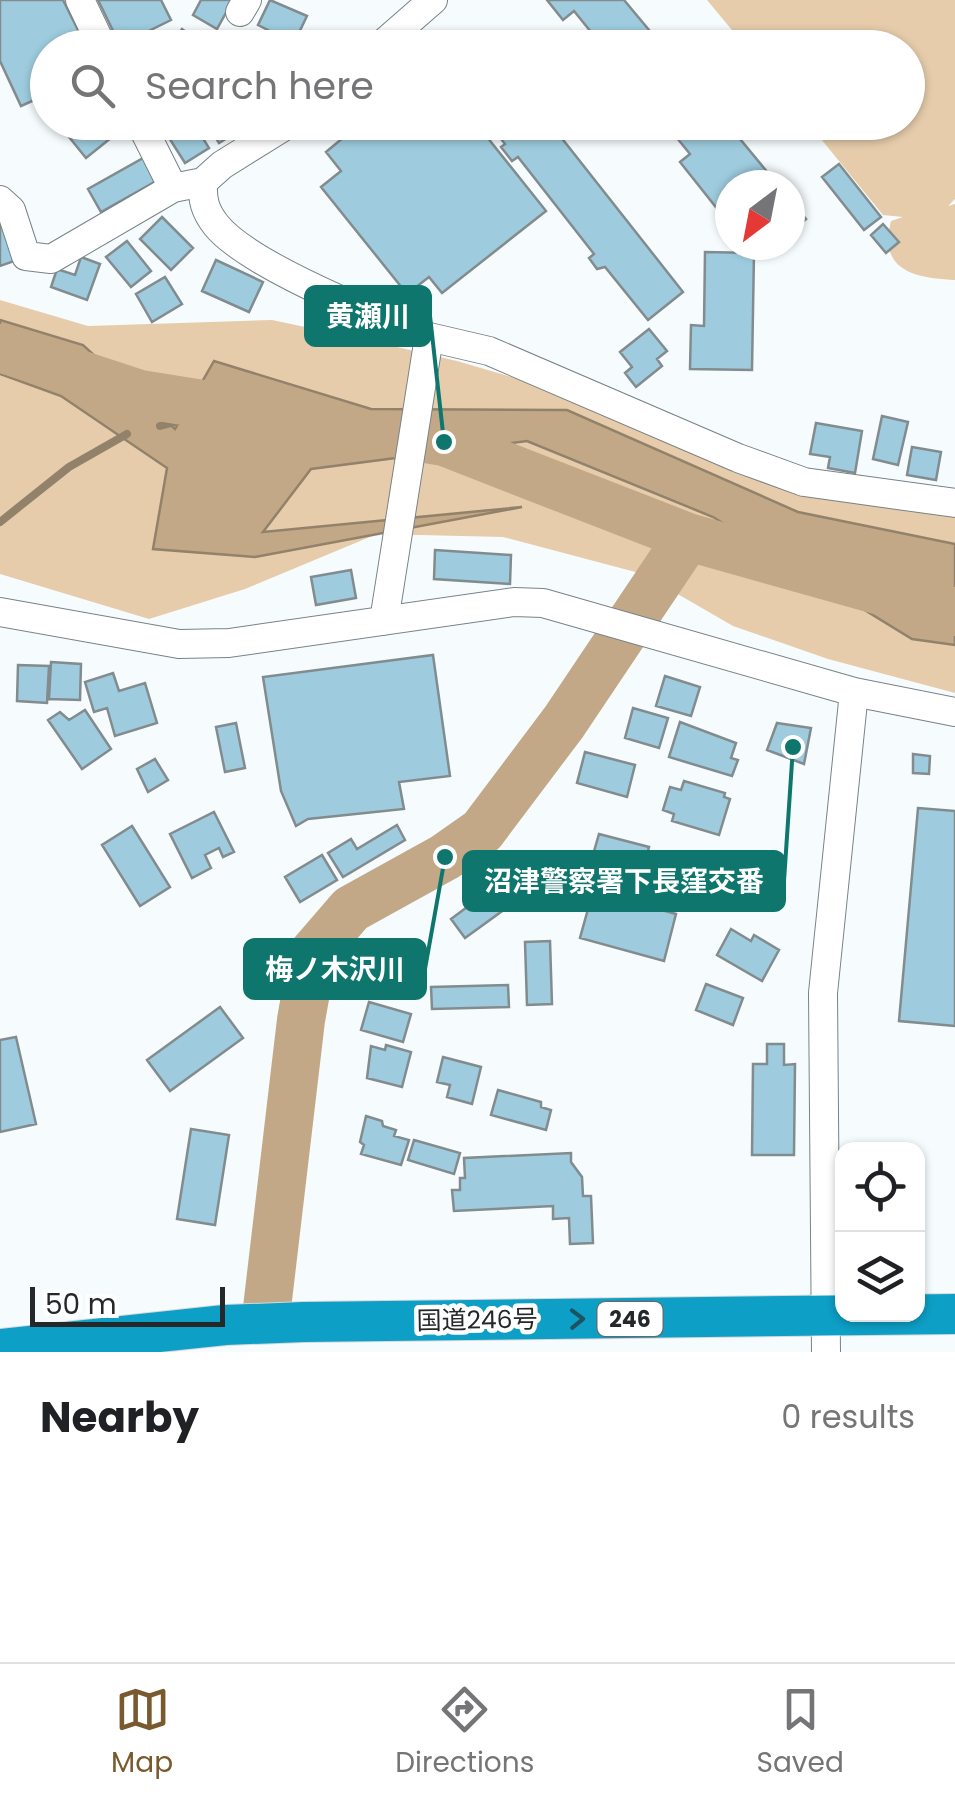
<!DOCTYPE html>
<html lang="en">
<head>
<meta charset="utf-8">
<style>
  body { margin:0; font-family:Poppins,"Noto Sans JP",sans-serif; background:#f6f6f6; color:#202124 }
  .controls { position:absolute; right:30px; bottom:30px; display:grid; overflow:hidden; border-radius:20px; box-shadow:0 2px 8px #0004 }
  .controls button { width:90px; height:90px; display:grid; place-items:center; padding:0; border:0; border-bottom:2px solid #e0e0e0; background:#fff; color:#202124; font:50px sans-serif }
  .compass { position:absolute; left:715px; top:170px; width:90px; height:90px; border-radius:50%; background:#fff; box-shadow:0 2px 8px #0004; rotate:212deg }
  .scale { position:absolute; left:30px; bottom:25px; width:195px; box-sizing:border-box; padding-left:10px; border:5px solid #25282a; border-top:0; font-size:28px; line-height:35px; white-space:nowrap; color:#25282a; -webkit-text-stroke:8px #fff; paint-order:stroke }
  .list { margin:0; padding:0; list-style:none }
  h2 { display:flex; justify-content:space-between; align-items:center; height:130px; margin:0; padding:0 40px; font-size:42px }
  h2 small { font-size:32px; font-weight:400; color:#757577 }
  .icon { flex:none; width:55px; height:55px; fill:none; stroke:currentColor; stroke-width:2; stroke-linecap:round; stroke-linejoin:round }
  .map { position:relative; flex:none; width:955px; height:1352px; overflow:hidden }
  .search { position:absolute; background:#fff; box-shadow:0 2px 8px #0004; left:30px; right:30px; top:30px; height:110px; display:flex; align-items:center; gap:25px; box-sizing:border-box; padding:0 35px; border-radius:55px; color:#757577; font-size:38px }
  .sheet { height:310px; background:#fff }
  nav { display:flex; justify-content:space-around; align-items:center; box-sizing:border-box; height:140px; border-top:2px solid #e0e0e0; background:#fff; font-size:28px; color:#757577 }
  nav a { display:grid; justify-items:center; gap:5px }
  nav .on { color:#795a2f }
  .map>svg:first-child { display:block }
</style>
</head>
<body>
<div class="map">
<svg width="955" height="1352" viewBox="0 0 955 1352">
  <rect width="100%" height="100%" fill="#f6fcfe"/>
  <!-- green -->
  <path fill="#e6ccab" d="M707,0H955V199L948,206L955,204V280C915,278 878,271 891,221L903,217L883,215L808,123L908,122V48L746,47Z
    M0,300L88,326L272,320L367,340L457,361L634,413L748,471L955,514V693L828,659L733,626L643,574L503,537L377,534L245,589L149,619L0,574Z"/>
  <!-- water -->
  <path fill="#c2a887" stroke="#93826b" stroke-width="2.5" d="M0,320L83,345L175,429L214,361L371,409L567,410L798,512L955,544V645L912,639L713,517L527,441L311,469L263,532L522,507L255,557L153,549L167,468L61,396L0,374Z"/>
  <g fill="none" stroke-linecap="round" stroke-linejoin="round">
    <!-- stream -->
    <path stroke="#93826b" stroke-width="8" d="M160,426L190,418
      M0,522L69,467L127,434"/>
    <!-- river -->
    <path stroke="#c2a887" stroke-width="48" d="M0,348L140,394L252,412
      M402,435L444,442L688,537L955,612
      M267,1308L301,1020L313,953L351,909L445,857L482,831L564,722L688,537"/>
  </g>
  <!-- building -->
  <path fill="#9eccde" stroke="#828b8e" stroke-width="2.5" d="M0,0H63L87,48H48V94L21,106L0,61Z
    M98,0H161L171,20L120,45Z
    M201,0H233L217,29L193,15Z
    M270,0L307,16L294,43L258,25Z
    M547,0H624L664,48H604L574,11L563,20Z
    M182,29L208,48H169Z
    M86,122H126L127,125L86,158L69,137Z
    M159,122H193L209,148L185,163Z
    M206,122H230L237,132L219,143Z
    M362,122H475L546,211L442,293L429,277L407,294L321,187L341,171L326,152Z
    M488,122H549L683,292L648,320L605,267L597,269L589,258L594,254L518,157L512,161L501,147L505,144Z
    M664,122H726L778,185H730V204L719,211L680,162L690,154Z
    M145,157L158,180L101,212L88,189Z
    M839,164L881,217L864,230L822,177Z
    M790,200L806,219L790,232Z
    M0,212L17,260L0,266Z
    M162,217L193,248L171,270L140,239Z
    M883,224L899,242L886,253L871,235Z
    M127,241L151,271L131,287L106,257Z
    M705,252L754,253L752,370L690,369L691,325L704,326Z
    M81,257L100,264L87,300L51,287L57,269L75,275Z
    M216,260L263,282L249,312L202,291Z
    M165,277L182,304L152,322L136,294Z
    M649,329L667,351L657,359L662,366L636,387L625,373L632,367L620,352Z
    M882,416L908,422L898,465L873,459Z
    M816,423L862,431L855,473L828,468L830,457L810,454Z
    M912,447L941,452L936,480L907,475Z
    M435,550L511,555L510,584L434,579Z
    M351,570L356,598L316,605L311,577Z
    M433,655L450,776L399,782L404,809L308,819L296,826L281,791L263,677Z
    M51,662L81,664L80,700L49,699Z
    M18,665L49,666L47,703L17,701Z
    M113,673L119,691L145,683L157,723L115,736L107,708L94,712L85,682Z
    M665,676L700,687L691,716L656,706Z
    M633,708L668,718L659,748L625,738Z
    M85,710L111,749L82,769L48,720L60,712L69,720Z
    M680,722L736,743L731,758L738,760L732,776L669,757Z
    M236,723L245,768L225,772L216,727Z
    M777,723L811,728L804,764L767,750Z
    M585,752L635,765L627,797L577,783Z
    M913,754L930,756L929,774L913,773Z
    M155,759L168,780L148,792L137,769Z
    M684,781L725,793L724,797L730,799L719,835L672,821L674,814L663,810L670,787L681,790Z
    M918,808L955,811V1026L899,1021Z
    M214,812L234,852L223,857L219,848L205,855L211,868L192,878L170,834Z
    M397,825L405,840L343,877L328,853L351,839L357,849Z
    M132,826L170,887L140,906L102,845Z
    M599,834L649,847L641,878L590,865Z
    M322,855L337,880L300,902L285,877Z
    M502,881L516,901L465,938L451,919Z
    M593,891L676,914L664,961L580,938Z
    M731,929L751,941L754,935L779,950L762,981L717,955Z
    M550,941L552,1004L527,1005L525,942Z
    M706,984L743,998L733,1025L696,1010Z
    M508,985L509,1007L432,1009L431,987Z
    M369,1002L411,1014L403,1042L361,1030Z
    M220,1007L243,1038L170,1091L147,1060Z
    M16,1037L36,1124L0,1132V1040Z
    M767,1044H784V1065L795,1064L794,1155H752L753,1064H767Z
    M386,1045L411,1052L402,1087L367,1078L371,1046L385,1050Z
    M443,1057L481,1067L472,1104L447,1097L450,1085L437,1082Z
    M498,1090L541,1102V1107L551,1110L546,1130L491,1115Z
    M366,1116L382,1121L383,1126L396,1130L394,1136L409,1140L401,1165L361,1154L364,1145L360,1142Z
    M191,1129L229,1135L215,1225L177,1219Z
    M414,1140L460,1153L454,1174L408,1160Z
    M571,1153V1162L582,1177L583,1196H591L593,1243L570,1244L569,1218L553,1219V1206L454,1211L452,1190H460V1178H465L464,1158Z"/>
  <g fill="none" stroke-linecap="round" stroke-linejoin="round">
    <!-- minor casing -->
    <g stroke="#798286" stroke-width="30">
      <path id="minor" d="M80,0L103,48
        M240,12L247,0
        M378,48L433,0
        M140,122L173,188
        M291,122L222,165L203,182C202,200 205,211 216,225C248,265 378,317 429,337L384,621
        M0,200L11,210L26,256L51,259L173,188L203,182
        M429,337L489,351L738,458L804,482L955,503
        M0,612L179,644L229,643L514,602L543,603L854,692L955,712
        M826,1352L823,993L854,692"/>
    </g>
    <!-- highway casing -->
    <g stroke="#d8d8d9" stroke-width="42">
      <path id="highway" d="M0,1349L225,1325L304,1322L955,1314"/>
    </g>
    <!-- minor -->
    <use href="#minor" stroke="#fff" stroke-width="28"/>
    <!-- highway -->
    <use href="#highway" stroke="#0d9fc6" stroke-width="40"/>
  </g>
  <!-- one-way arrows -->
  <defs><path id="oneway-chevron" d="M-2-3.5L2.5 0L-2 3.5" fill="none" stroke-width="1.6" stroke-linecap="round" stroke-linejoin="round" transform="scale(2.5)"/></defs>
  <use stroke="#1d5261" href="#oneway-chevron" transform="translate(577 1319) rotate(-1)"/>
  <g text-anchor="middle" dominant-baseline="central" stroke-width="9" stroke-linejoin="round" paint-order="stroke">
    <!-- shield labels -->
    <rect fill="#fff" stroke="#66686a" stroke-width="2.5" x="597.5" y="1302" width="65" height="34" rx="8"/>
    <g font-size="22" font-weight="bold" fill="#25282a">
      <text x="630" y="1319">246</text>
    </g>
    <!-- street labels -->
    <g font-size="25" fill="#25282a" stroke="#fff">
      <text transform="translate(477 1320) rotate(-1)">国道246号</text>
    </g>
  </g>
  <!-- callouts -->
  <path fill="none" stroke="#0f766e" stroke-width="4" d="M444 442L430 316M793 747L784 881M445 857L425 969"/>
  <g fill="#0f766e" stroke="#fff" stroke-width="4">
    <circle cx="444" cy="442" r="10"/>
    <circle cx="793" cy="747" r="10"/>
    <circle cx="445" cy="857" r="10"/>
  </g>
  <g fill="#0f766e" stroke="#0f766e" stroke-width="4">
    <rect x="306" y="287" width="124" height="58" rx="10"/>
    <rect x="464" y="852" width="320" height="58" rx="10"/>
    <rect x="245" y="940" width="180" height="58" rx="10"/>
  </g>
  <g font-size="28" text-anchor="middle" font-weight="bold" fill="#fff">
    <text x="368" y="326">黄瀬川</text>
    <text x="624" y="891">沼津警察署下長窪交番</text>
    <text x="335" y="979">梅ノ木沢川</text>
  </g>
</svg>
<div class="controls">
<button><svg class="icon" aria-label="locate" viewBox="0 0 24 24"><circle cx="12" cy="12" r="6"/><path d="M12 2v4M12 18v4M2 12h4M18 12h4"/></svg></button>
<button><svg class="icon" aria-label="layers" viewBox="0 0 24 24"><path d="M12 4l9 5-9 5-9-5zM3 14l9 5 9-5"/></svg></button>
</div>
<svg class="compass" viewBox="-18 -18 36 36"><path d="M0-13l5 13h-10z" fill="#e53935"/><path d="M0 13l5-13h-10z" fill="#757577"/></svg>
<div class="scale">50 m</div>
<div class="search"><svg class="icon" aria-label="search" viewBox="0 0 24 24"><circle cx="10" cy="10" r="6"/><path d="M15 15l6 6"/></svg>Search here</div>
</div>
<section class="sheet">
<h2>Nearby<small>0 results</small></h2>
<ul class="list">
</ul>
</section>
<nav>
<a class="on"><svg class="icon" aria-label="map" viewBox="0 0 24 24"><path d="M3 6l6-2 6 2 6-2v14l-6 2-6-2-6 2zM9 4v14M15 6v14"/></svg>Map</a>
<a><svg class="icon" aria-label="directions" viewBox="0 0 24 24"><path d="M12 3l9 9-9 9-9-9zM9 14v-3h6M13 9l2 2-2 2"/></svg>Directions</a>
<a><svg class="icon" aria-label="saved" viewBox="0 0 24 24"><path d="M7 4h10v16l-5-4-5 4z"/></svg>Saved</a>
</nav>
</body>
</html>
